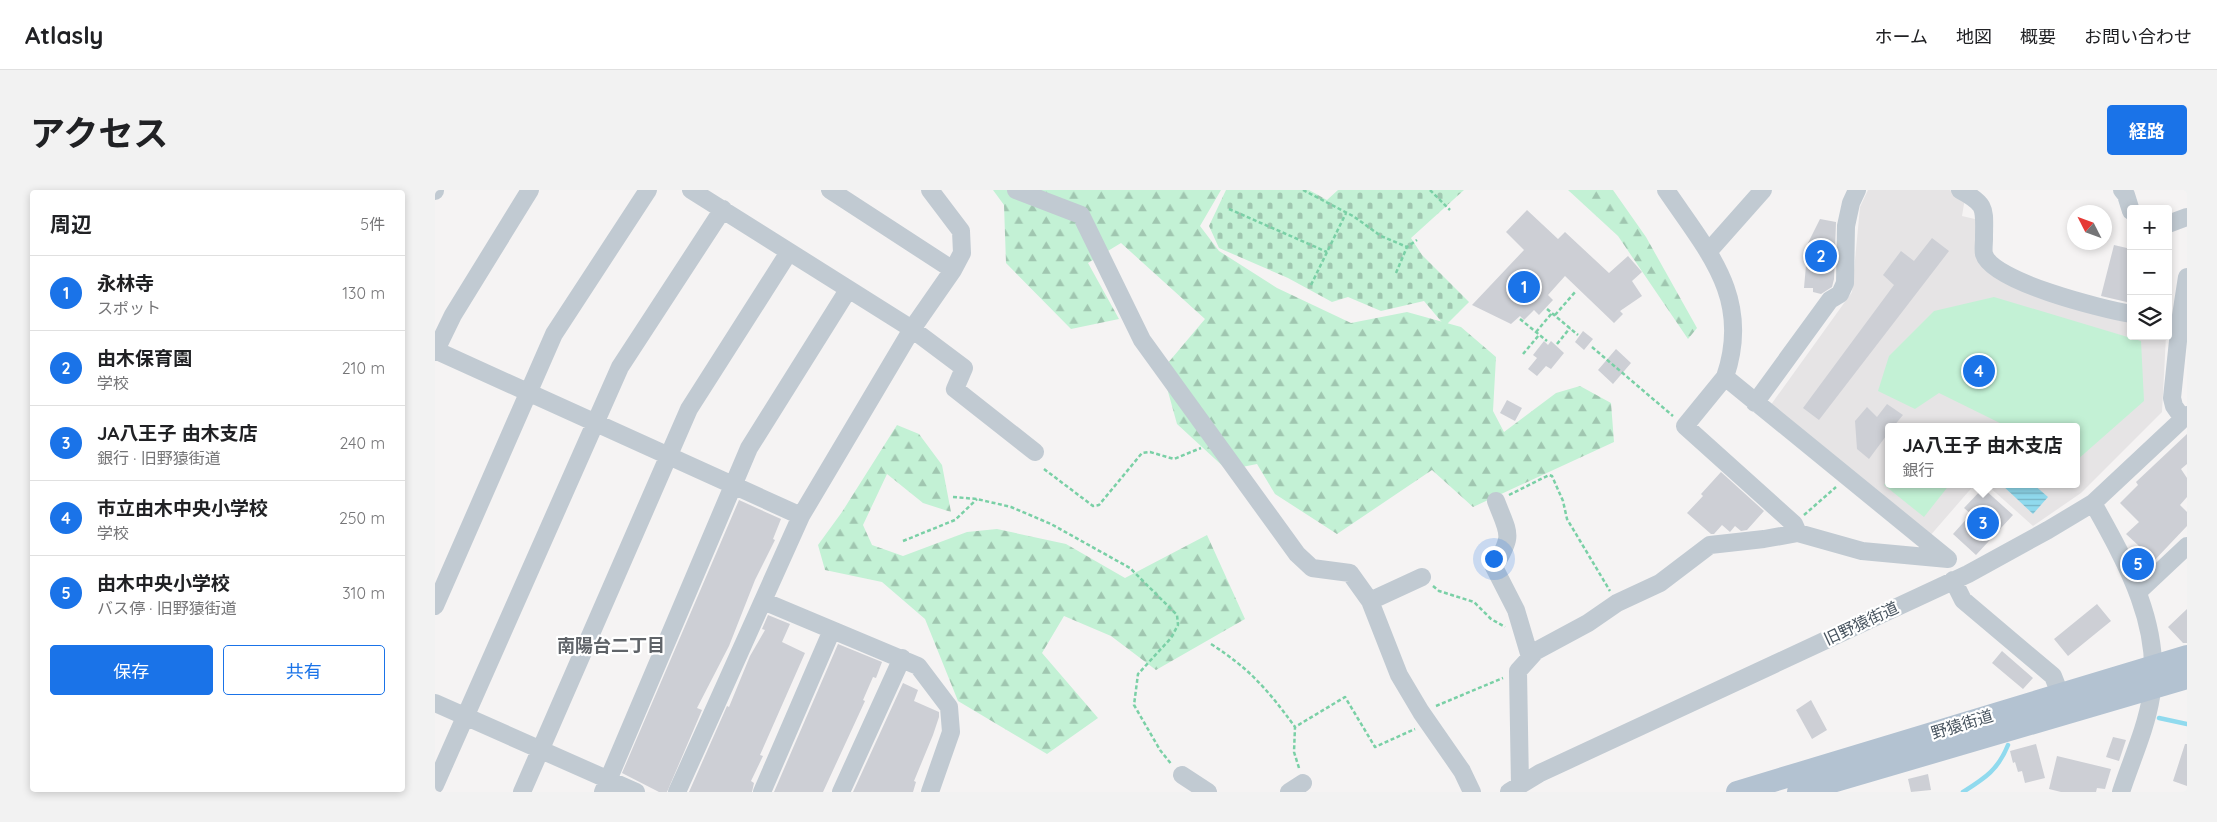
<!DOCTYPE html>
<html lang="ja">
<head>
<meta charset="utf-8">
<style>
  body { margin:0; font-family:Quicksand,"Noto Sans JP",sans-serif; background:#f2f2f2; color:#202124 }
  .controls { position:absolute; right:15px; top:15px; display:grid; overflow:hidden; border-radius:5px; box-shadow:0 2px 8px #0003 }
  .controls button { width:45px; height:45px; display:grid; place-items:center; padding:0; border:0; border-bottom:1px solid #e0e0e0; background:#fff; color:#202124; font:25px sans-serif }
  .compass { position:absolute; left:1632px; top:15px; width:45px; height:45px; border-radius:50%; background:#fff; box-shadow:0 2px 8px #0003; rotate:312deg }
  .you { position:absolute; left:1058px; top:368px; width:18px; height:18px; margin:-12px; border:4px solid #fff; border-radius:50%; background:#1a73e8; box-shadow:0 0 0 8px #1a73e833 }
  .badge { display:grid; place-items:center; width:32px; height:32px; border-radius:50%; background:#1a73e8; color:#fff; font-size:16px; font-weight:700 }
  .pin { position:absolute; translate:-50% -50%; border:2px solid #fff; box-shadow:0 1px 5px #0006 }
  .popup { position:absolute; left:1450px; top:233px; width:195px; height:65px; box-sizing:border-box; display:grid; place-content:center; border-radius:5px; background:#fff; filter:drop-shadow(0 1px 4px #0005); font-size:16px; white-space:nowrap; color:#757577 }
  .popup b { font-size:19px; color:#202124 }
  .popup::after { content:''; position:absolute; left:50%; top:100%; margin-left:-10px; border:10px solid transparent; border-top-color:#fff }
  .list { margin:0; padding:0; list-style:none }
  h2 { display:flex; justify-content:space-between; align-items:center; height:65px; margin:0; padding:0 20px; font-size:21px }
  h2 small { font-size:16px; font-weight:400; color:#757577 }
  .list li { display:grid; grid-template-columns:32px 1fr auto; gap:15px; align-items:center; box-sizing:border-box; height:75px; padding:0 20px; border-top:1px solid #e0e0e0 }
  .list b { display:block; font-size:19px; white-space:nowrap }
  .list p { margin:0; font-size:16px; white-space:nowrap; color:#757577 }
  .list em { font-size:16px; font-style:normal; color:#757577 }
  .actions { display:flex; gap:10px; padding:15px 20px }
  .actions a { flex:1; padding:11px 0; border:1px solid #1a73e8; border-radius:5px; text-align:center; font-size:18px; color:#1a73e8 }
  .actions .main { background:#1a73e8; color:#fff }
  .icon { flex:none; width:28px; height:28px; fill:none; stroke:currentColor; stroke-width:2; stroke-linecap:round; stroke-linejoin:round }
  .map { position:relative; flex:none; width:1752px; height:602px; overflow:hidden; border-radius:5px }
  header { display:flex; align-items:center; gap:30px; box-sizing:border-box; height:70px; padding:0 25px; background:#fff; border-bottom:1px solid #e0e0e0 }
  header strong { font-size:24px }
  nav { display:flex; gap:28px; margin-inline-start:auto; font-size:18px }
  .intro { display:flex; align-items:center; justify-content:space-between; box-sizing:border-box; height:120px; padding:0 30px }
  h1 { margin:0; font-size:35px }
  .button { padding:12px 22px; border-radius:5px; background:#1a73e8; color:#fff; font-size:18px; font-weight:700 }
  main { display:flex; gap:30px; padding:0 30px }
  aside { flex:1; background:#fff; border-radius:5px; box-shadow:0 2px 8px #0003 }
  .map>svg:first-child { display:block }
</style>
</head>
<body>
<header>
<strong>Atlasly</strong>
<nav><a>ホーム</a><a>地図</a><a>概要</a><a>お問い合わせ</a></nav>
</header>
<div class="intro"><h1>アクセス</h1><a class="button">経路</a></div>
<main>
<aside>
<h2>周辺<small>5件</small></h2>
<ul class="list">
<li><span class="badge">1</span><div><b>永林寺</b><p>スポット</p></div><em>130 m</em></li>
<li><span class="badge">2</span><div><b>由木保育園</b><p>学校</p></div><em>210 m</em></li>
<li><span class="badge">3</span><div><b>JA八王子 由木支店</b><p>銀行 · 旧野猿街道</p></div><em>240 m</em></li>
<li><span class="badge">4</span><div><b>市立由木中央小学校</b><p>学校</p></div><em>250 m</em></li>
<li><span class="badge">5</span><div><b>由木中央小学校</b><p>バス停 · 旧野猿街道</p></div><em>310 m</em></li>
</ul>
<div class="actions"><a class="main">保存</a><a>共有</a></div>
</aside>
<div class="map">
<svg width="1752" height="602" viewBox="0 0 1752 602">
  <defs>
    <pattern id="forest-firs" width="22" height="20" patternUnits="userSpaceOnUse" patternTransform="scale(1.25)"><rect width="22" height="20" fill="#c3f1d5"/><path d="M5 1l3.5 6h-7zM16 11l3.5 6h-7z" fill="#a0c6b0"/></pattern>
    <pattern id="cemetery-stones" width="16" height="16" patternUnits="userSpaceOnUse" patternTransform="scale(1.25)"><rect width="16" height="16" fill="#c3f1d5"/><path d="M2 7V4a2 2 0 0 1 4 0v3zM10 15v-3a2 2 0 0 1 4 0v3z" fill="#a0c6b0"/></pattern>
    <pattern id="water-rules" width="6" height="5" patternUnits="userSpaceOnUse" patternTransform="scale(1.25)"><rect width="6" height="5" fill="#90daee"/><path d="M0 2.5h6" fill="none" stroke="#78b4c4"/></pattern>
  </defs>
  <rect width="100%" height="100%" fill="#f5f3f3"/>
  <!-- education -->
  <path fill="#e6e4e5" d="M1433,0H1515L1530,8L1527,26L1544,30L1541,63L1696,130V146H1731L1727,222L1646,303L1598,336L1551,294H1642V237H1454V294H1540L1494,347L1335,216L1417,102L1425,17Z"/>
  <!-- grass -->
  <path fill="#c3f1d5" d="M1559,107L1706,151L1709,211L1642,270V237H1573L1504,203L1480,219L1443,201L1454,166L1499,121Z
    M1454,288V294H1515L1489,327L1449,295Z"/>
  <!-- forest -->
  <path fill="url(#forest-firs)" d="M558,0H786L765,36L784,61L842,98L916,133L972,122L1026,137L1061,167L1058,221L1069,242L1121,203L1145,196L1176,213L1179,252L1038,317L997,280L902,344L840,304L822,274L792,280L742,234L727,180L770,129L686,53L653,73L684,129L636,139L571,73L569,15Z
    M1133,0H1178L1211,47L1262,138L1253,149L1183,46Z
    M462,235L484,244L507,275L516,322L488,313L452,284L428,335L437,355L468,366L532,342L562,339L631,354L690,388L772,345L810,429L721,480L676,446L629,426L607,463L663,528L612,564L523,511L490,429L447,392L390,380L383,355L407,322Z"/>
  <!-- cemetery -->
  <path fill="url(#cemetery-stones)" d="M791,0H874L892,10L903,0H1029L976,48L987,65L1034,112L1010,136L989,111L946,121L913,107L897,112L853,88L784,58L774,36Z"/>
  <!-- water -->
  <path fill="url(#water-rules)" d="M1566,294H1598L1613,307L1598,324Z"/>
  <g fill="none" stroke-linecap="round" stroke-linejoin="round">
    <!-- stream -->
    <path stroke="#90daee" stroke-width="4.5" d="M1724,528L1752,534
      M1528,602C1550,588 1563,580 1573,555"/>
  </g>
  <!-- building -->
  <path fill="#cdcfd5" d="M1092,20L1123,49L1130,42L1174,83L1193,66L1207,82L1197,91L1207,106L1185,121L1188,124L1179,133L1130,86L1113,105L1118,110L1104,125L1099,120L1089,130L1085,126L1076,134L1037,115L1089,60L1071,42Z
    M1385,29L1401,32L1399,89L1397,97L1386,104L1378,102V98H1369L1373,53Z
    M1497,48L1514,61L1384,230L1368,218L1459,95L1448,85L1466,61L1479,71Z
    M1679,55L1696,59V113L1666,106Z
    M1148,141L1158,149L1149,160L1140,152Z
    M1109,151L1113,155L1116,151L1129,163L1116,179L1111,176L1102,186L1093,179L1102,168L1098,165Z
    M1181,159L1196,173L1178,194L1163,180Z
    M1072,210L1087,218L1080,231L1065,223Z
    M1452,214L1468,225L1458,237H1454V242L1434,269L1422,259L1420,231L1432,217L1442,227Z
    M1752,244V274L1746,279L1752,288V307L1745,315L1752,322V336L1715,375L1700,360L1704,356L1691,344L1704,332L1685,313L1703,295L1701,292Z
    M1286,282L1329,321L1312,340L1306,341L1300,336L1295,342L1287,335L1279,344H1276L1252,323L1268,306L1266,304Z
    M1548,298L1578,325L1541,365L1518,344L1536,324L1529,318Z
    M304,310L346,329L338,349L340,350L320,390L294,456L262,518L267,520L232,602H224L187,583Z
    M1662,414L1676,431L1633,466L1619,449Z
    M1752,419V453H1748L1733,437Z
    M333,425L355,434L347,452L370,463L325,565L328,566L316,591L319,593L317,602H254L292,516L294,517L315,466L330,440L327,439Z
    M403,454L447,472L441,488L438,487L428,510L430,511L388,602H339Z
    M1567,461L1598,488L1588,499L1557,473Z
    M468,493L483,500L479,511L504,522V527L498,545L479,591L481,592L478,602H418Z
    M1376,510L1392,540L1377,549L1361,520Z
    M1678,547L1691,550L1684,571L1671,567Z
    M1601,554L1610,588L1590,593L1587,581L1583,582L1580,572L1578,573L1575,561Z
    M1750,554H1752V596L1738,591Z
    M1622,566L1676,579L1670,599L1662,598L1661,602H1626L1614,599Z
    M1493,584L1496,600L1476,602L1473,589Z"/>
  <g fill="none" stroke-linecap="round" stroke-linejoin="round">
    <!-- path -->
    <path stroke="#7ad0a6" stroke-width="2.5" stroke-dasharray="4 2.5" stroke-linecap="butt" d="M868,0L918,26L946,46L972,57
      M995,0L1015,20
      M794,19L892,62
      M961,83L972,57L982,50
      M876,95L911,23
      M1112,119L1143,145
      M1120,125L1141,101
      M1085,129L1112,151
      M1101,142L1117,123
      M1122,154L1135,138
      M1157,157L1238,226
      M1088,164L1104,145
      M609,279L658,316L664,315L707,263L715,262L739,269L766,258
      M1074,305L1114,285L1117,286L1128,311L1132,329L1175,401
      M518,307L542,309L576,317L616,334L695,378L742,425L743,435L736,448L703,484L699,515L725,560L737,575
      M1369,325L1401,297
      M468,351L520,330L542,309
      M998,396L1004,401L1039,412L1056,429L1070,437
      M776,454C815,479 833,500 860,537
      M1001,516L1068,488
      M864,578L859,562L860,537L910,507L940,557L980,539"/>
    <!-- minor -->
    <path stroke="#c1cad2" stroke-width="18" d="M256,0L477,139L529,178L520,199L600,262
      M395,0L518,80
      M581,0L646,25L707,150L862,364L877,378L915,383L935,411L964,485L986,522L1027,581L1037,602
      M1231,0C1273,62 1317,108 1290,187L1513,369
      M1525,0C1553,15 1549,19 1549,49C1549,53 1548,60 1549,64C1557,92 1668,119 1696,124
      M1687,0L1691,5L1696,21
      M0,1V0
      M1733,34L1752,27
      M1273,62L1328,0
      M0,160L366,326
      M0,162L18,125L95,0
      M1290,187L1250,236L1359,334L1363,343
      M1320,213L1395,110L1405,104L1410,93L1411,36L1416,13L1422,0
      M1748,229L1739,216L1737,208L1745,132L1752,87
      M1061,311C1074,345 1079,344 1059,377L1081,420L1095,467
      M1658,313C1691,372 1728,437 1716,507C1711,539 1696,571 1686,602
      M1518,390L1528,410L1618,486L1625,504
      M1703,402L1752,356
      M328,411L483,476L514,517L516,542L495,602
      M935,411L987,387
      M0,416L119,144L213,0
      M0,513L201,602
      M747,585L773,602
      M0,595L185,177L288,19
      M1085,595L1083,481L1101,461L1153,433L1182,413L1225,393L1275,355L1329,349L1363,343L1427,361L1513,369
      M87,602L254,219L354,62
      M168,602L314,258L413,100
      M242,602L366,326L477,139L518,80L527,63L526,41L495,0
      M327,602L397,440
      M406,602L467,468
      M854,602L868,593
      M1074,602L1105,583L1131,571L1533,384L1613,340L1658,313L1752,225"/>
    <!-- major -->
    <path stroke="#b3c2d1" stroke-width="22" d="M1302,602L1752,466
      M1363,602L1752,488"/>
  </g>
  <g text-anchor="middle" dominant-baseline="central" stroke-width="4.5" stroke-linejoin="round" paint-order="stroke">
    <!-- street labels -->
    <g font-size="16" fill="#4a5661" stroke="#fff">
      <text transform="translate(1426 433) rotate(-25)">旧野猿街道</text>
      <text transform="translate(1527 534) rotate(-17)">野猿街道</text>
    </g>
    <!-- neighbourhood labels -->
    <g font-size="18" font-weight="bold" fill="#5f6368" stroke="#fff">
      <text x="176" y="455">南陽台二丁目</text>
    </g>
  </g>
</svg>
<div class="controls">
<button>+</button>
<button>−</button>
<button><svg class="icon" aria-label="layers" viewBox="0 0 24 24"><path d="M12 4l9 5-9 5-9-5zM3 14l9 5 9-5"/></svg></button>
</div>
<svg class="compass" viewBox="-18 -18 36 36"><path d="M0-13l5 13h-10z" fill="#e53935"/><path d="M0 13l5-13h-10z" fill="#757577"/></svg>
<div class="you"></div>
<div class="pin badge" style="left:1089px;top:97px">1</div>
<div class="pin badge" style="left:1386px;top:66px">2</div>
<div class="pin badge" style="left:1548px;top:333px">3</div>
<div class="popup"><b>JA八王子 由木支店</b>銀行</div>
<div class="pin badge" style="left:1544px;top:181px">4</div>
<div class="pin badge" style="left:1703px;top:374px">5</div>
</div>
</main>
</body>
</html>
